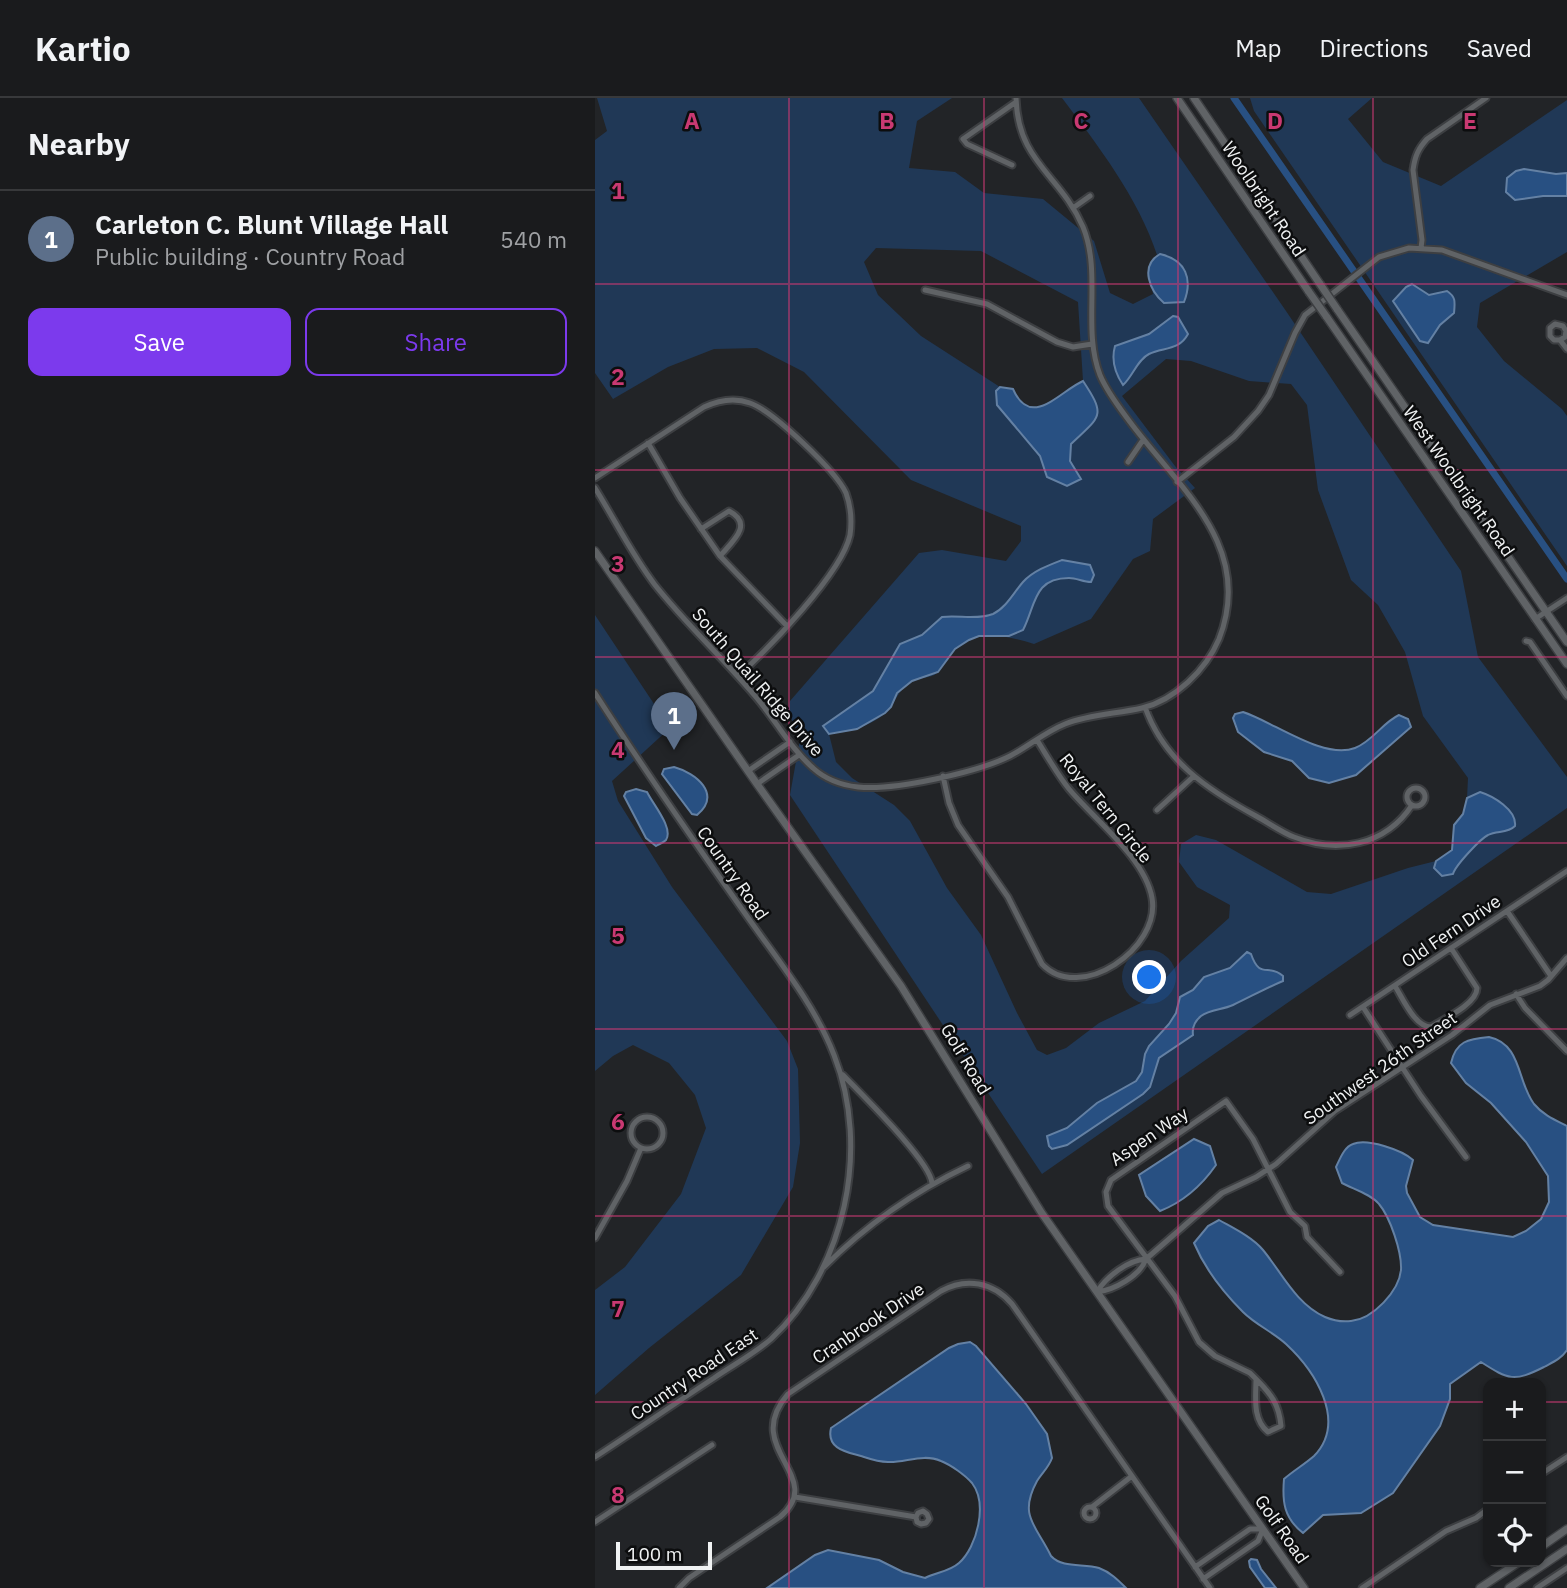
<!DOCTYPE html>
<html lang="en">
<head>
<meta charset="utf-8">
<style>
  body { margin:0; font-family:"IBM Plex Sans",sans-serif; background:#232426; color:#f1f3f6 }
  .controls { position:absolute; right:21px; bottom:21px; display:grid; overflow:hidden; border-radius:14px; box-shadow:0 2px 5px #0004 }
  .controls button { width:63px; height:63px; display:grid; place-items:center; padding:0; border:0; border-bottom:2px solid #38393b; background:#1a1b1d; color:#f1f3f6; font:35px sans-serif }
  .scale { position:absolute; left:21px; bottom:18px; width:96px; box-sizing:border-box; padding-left:7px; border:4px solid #f0f2f3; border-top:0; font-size:19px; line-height:24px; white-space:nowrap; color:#f0f2f3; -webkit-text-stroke:5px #0c0d0e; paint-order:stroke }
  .you { position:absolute; left:555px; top:880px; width:24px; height:24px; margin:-18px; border:5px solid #fff; border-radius:50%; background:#1a73e8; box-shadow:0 0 0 10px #1a73e833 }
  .badge { display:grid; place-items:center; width:46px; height:46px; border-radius:50%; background:#7c3aed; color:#fff; font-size:23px; font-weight:700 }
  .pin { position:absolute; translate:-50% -58px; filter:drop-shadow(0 2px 4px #0008) }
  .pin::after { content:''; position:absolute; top:37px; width:24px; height:21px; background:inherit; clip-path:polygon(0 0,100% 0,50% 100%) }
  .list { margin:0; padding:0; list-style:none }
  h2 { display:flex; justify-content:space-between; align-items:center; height:91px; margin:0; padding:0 28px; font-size:30px }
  h2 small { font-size:23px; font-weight:400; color:#9fa1a4 }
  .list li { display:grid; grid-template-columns:46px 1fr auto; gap:21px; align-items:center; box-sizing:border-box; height:98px; padding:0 28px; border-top:2px solid #38393b }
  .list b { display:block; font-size:26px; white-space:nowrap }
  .list p { margin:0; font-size:23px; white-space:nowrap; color:#9fa1a4 }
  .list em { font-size:23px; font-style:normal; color:#9fa1a4 }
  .actions { display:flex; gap:14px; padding:21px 28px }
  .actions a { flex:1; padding:16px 0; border:2px solid #7c3aed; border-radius:14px; text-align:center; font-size:24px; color:#7c3aed }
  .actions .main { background:#7c3aed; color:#fff }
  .icon { flex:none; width:38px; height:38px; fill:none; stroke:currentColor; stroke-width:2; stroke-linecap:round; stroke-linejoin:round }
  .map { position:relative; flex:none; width:972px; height:1490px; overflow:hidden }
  header { display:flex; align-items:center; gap:42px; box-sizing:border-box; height:98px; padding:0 35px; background:#1a1b1d; border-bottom:2px solid #38393b }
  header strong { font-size:33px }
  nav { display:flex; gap:38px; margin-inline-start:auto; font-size:24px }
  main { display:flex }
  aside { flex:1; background:#1a1b1d }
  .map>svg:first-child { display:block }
</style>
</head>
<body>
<header>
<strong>Kartio</strong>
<nav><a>Map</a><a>Directions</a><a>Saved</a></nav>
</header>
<main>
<aside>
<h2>Nearby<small></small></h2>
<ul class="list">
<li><span class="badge" style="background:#5c6f8a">1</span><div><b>Carleton C. Blunt Village Hall</b><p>Public building · Country Road</p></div><em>540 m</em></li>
</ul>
<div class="actions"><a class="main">Save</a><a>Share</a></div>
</aside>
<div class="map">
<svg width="972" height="1490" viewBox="0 0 972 1490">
  <rect width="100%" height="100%" fill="#222427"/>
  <!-- green -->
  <path fill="#203856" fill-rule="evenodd" d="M2,0H357L322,23L314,70L360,74L389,95L448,101L499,143L515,195L538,206L558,196L554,172L562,157C544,101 502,46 467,0H544L691,213L866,473L883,559L972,679V710L447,1076L195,697L205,641L193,613L195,603L324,455L347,452L411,463L426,443V428L316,382L209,274L162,250L119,251L73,269L18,301L0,275V42L12,33ZM281,150L386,153L483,204L488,283C466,295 435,331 418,291L405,289L326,238L283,197L269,164ZM571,261L596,263L654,283L696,286L712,307L723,392L756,482L783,507L810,554L828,618L873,680L872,700L868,716L859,727L857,751L853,755L841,763L813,770L736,796L712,794L621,742L601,737L586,746L584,764L602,789L635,807L634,820L586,863L550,903L504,925L471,950L452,957L442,952L422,915L386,837L352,790L315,723L299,707L257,680L241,664L234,636C255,632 278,629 293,612C302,602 304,590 317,583C324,579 335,581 342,575C348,569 352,560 358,553C380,530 413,538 439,546L496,521L538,461L555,453L558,421L600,390L580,368L527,298Z
    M655,0H777L753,21L788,64L846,88L972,2V154L885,205L882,229L909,263L967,311L972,318V468L659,13Z
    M0,517L75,630L17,683L23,703L77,789L192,943L203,971L205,1045L198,1089L146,1177L54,1250L0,1297V1192L30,1169L86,1096L111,1030L100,997L74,965L38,947L18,958L0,973Z"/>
  <!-- water -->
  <path fill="#285082" stroke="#6481a4" stroke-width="2" d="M929,71L961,76L972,75V98H948L920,102L911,94L912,80L921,73Z
    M565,156C591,162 598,181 589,204L569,205C555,193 544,168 565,156Z
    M817,186L834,197L852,193C861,199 860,204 859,215L845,227L833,245L825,243L798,203L811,189Z
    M578,218L583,219L593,236C584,253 568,249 554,256C542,262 538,278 528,287C520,275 516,262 520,248L554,236Z
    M488,283C512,319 505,318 476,346L475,363L486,381L472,388L452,379L445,358L402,307L401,293L405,289L418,291C436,332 465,293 488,283Z
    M467,462L495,467L499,477L496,484C488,484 482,480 474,480C438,480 441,507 428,532L414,538H384L374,542L360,551L343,574L317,583L302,595L296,609L290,615L262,631L234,636L228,628L278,593L305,546L327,537L347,519C363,517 383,522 398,516C411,510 419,494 428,484C438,473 454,467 467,462Z
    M648,614C679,624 728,662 760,650C778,643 787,625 804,617L813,621L816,629L761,677L734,685L714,680L697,663L669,654L643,634L638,620L640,616Z
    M79,669C101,675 127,696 102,717L97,716L67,676L69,671Z
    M41,691L52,694C57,705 79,730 71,742C68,745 64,746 61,748L51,740L29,698L31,694Z
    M885,694C898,698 922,712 920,728C912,736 902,732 893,737C885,741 860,768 858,776L847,778L839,770L841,763L857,752L859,727L868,716L872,700Z
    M652,854L656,856C665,882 673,865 688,878V883C671,890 655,899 638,907C627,912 615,911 606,918C600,923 597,930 598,937L564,960L555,989L548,996L472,1047L457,1051L454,1048L452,1038L472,1030L502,1005L541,983L547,974L550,956L554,948L574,926L581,915L585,899L598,892L609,879L635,870Z
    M894,939C927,946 922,984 939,1006C948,1017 960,1022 972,1028V1252C966,1261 958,1264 949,1269C919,1284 914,1282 886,1264L855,1286V1301L845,1328L798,1395L766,1415L728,1417L708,1435C689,1420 687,1404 689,1381C698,1373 710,1366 719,1358C753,1323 719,1272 691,1246C678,1234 661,1227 648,1214C628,1194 610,1171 599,1145L613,1128L624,1122C638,1130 657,1139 668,1152C687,1175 701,1206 730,1219C737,1222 748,1224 756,1223C778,1221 804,1193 806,1172C807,1154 795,1119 784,1106C776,1096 758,1091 747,1085L741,1069C745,1061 749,1049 758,1046C772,1040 807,1052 818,1062L811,1088L812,1095L825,1119L838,1127L918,1139L931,1133L946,1121L954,1104L953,1078L931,1044L896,1005L871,985L856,965C861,943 873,941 894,939Z
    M599,1041L615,1048L621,1067C607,1087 588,1104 565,1113L551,1098L544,1077Z
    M375,1244L381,1248L431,1306L452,1336L457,1360C454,1369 447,1375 442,1383C423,1418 441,1427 456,1458C468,1471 489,1465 504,1470C515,1474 523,1482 531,1490H172L220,1457L233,1452L284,1462L308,1474L330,1480C341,1474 354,1474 364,1465C382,1449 393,1406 377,1385C370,1377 356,1367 346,1363C328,1355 310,1365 293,1364C283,1364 275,1361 266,1358C252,1354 231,1351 236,1330L354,1250L363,1246Z
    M656,1461L662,1462L666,1471L681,1490H670L655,1469L654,1463Z"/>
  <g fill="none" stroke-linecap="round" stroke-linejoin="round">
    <!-- canal -->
    <path stroke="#285082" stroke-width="7" d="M639,0L972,481"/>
    <!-- street casing -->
    <g stroke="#3d3f42" stroke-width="9">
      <path id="street" d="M417,67L372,46L368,41L421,4
        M478,110L495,98
        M826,150L827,142L818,72C820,58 823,51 832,41L891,0
        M330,192L392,206L462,244L478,249L497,246
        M965,242L970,239L971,233L968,228L960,226L955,230V238L959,242H965L972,251
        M53,345L85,400L125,458L192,528
        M533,364L548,342
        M0,380L109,309C124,302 139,299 155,305C178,313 241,373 251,395C256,409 257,423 255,437C247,475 173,551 143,578
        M582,384L639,339L663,313L674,297L700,235L710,217L784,159L814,150L847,152L972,197
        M0,390C20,422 37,457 60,487C91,526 128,560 160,598C180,621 195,650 218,670C230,681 246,687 263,689C299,693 383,674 415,658C434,648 450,634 470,626C495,616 521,616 547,610C580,602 611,572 624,541C660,449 585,391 535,324C524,309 512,294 505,277C487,231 507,175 488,129C465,76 423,65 421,0
        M106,431L134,413C159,426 138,443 125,458
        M940,521L972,500
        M931,543L935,544L972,598
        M0,595C48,670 98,742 149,814C181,860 219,905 239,957C276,1051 250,1172 176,1241C159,1256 138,1267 119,1280C79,1306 40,1333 0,1359
        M550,609C569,663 613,692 661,718C674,725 686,734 699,739C742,756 790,748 817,707
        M153,673L195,644
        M348,678L354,705L363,727L413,799L447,866C485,906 566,850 557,800C550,760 499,721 474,691C462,676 452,658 442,642
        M162,686L204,657
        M812 699a9 9 0 1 1 18 0a9 9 0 1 1-18 0Z
        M562,712L599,678
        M912,813L956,878
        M800,888C808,901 820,929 836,929C849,921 882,906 882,890L856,850
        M921,896L930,910L972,953
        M768,909L826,998L871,1059
        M755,917L972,773
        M248,977C266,996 335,1063 337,1085
        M36 1035a16 16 0 1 1 32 0a16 16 0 1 1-32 0Z
        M0,1140L32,1083L46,1050
        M229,1169C272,1126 318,1094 373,1068
        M502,1194C519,1192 545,1178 551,1161L627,1095L661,1079L681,1066L740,1013L857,937L895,907L945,888L953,882L972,860
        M502,1194C511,1179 533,1162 551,1161
        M661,1281L655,1275L620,1258L604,1244L580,1198L513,1108L511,1094L516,1082L631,1003L658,1041L695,1114L710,1128L712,1139L745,1174
        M661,1281C676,1296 684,1306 686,1328L673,1334C657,1321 661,1299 661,1281Z
        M946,1376L972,1359
        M200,1399L321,1419L322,1424L326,1426L331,1425L334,1421L332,1416L328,1413L323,1415L321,1419
        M489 1415a6 6 0 1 1 12 0a6 6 0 1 1-12 0Z
        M497,1409L537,1378
        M0,1424L117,1347
        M600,1469L655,1431H668L663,1443L608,1481
        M84,1490L94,1480L185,1419C233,1378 145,1351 193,1296L346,1193C371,1179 398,1184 417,1206L615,1490
        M767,1490L851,1433L881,1420L893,1411
        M942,1490L972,1470"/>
    </g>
    <!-- secondary casing -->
    <g stroke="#3d3f42" stroke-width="10">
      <path id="secondary" d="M582,0L714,194
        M599,0L725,186
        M742,211L972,544
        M731,218L972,566
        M0,453L162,686L306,888L446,1114L709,1490
        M946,1449L972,1431
        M885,1490L924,1464
        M914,1490L972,1451"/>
    </g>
    <!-- street -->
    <use href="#street" stroke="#606366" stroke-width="5"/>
    <!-- secondary -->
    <use href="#secondary" stroke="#606366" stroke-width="7"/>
    <!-- secondary-bridge casing -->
    <g stroke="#3d3f42" stroke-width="10" stroke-linecap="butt">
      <path id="secondary-bridge" d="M725,186L742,211
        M714,194L731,218"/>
    </g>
    <!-- secondary-bridge -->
    <use href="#secondary-bridge" stroke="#606366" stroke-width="7"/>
  </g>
  <!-- grid -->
  <path fill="none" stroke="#c93972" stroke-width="2" stroke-opacity="0.55" d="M194,0V1490M389,0V1490M583,0V1490M778,0V1490M0,186H972M0,372H972M0,559H972M0,745H972M0,931H972M0,1118H972M0,1304H893M946,1304H972"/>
  <g text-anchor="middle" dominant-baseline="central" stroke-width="5" stroke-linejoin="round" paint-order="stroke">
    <!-- street labels -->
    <g font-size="18" fill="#f0f2f3" stroke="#0c0d0e">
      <text transform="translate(669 101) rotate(56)">Woolbright Road</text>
      <text transform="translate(864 383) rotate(55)">West Woolbright Road</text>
      <text transform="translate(163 584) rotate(49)">South Quail Ridge Drive</text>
      <text transform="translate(511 710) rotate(51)">Royal Tern Circle</text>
      <text transform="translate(138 775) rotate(55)">Country Road</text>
      <text transform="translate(856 833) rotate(-34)">Old Fern Drive</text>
      <text transform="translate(371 961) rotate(59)">Golf Road</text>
      <text transform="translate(785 970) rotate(-35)">Southwest 26th Street</text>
      <text transform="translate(554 1038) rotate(-34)">Aspen Way</text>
      <text transform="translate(273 1225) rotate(-34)">Cranbrook Drive</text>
      <text transform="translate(99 1276) rotate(-34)">Country Road East</text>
      <text transform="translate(687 1431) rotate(55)">Golf Road</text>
    </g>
  </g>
  <g font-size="23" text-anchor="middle" font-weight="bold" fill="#c93972" stroke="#0c0d0e" stroke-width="5" stroke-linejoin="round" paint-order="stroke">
    <text x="97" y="31">A</text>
    <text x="292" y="31">B</text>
    <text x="486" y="31">C</text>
    <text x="680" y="31">D</text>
    <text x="875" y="31">E</text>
    <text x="23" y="101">1</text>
    <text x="23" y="287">2</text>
    <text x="23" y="474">3</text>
    <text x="23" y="660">4</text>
    <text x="23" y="846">5</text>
    <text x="23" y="1032">6</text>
    <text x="23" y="1219">7</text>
    <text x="23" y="1405">8</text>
  </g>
</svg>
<div class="controls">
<button>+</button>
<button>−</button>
<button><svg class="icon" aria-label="locate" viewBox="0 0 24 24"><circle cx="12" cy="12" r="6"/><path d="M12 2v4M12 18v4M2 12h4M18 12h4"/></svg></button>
</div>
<div class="scale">100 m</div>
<div class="you"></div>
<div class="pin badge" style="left:79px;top:652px;background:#5c6f8a">1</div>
</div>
</main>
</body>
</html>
